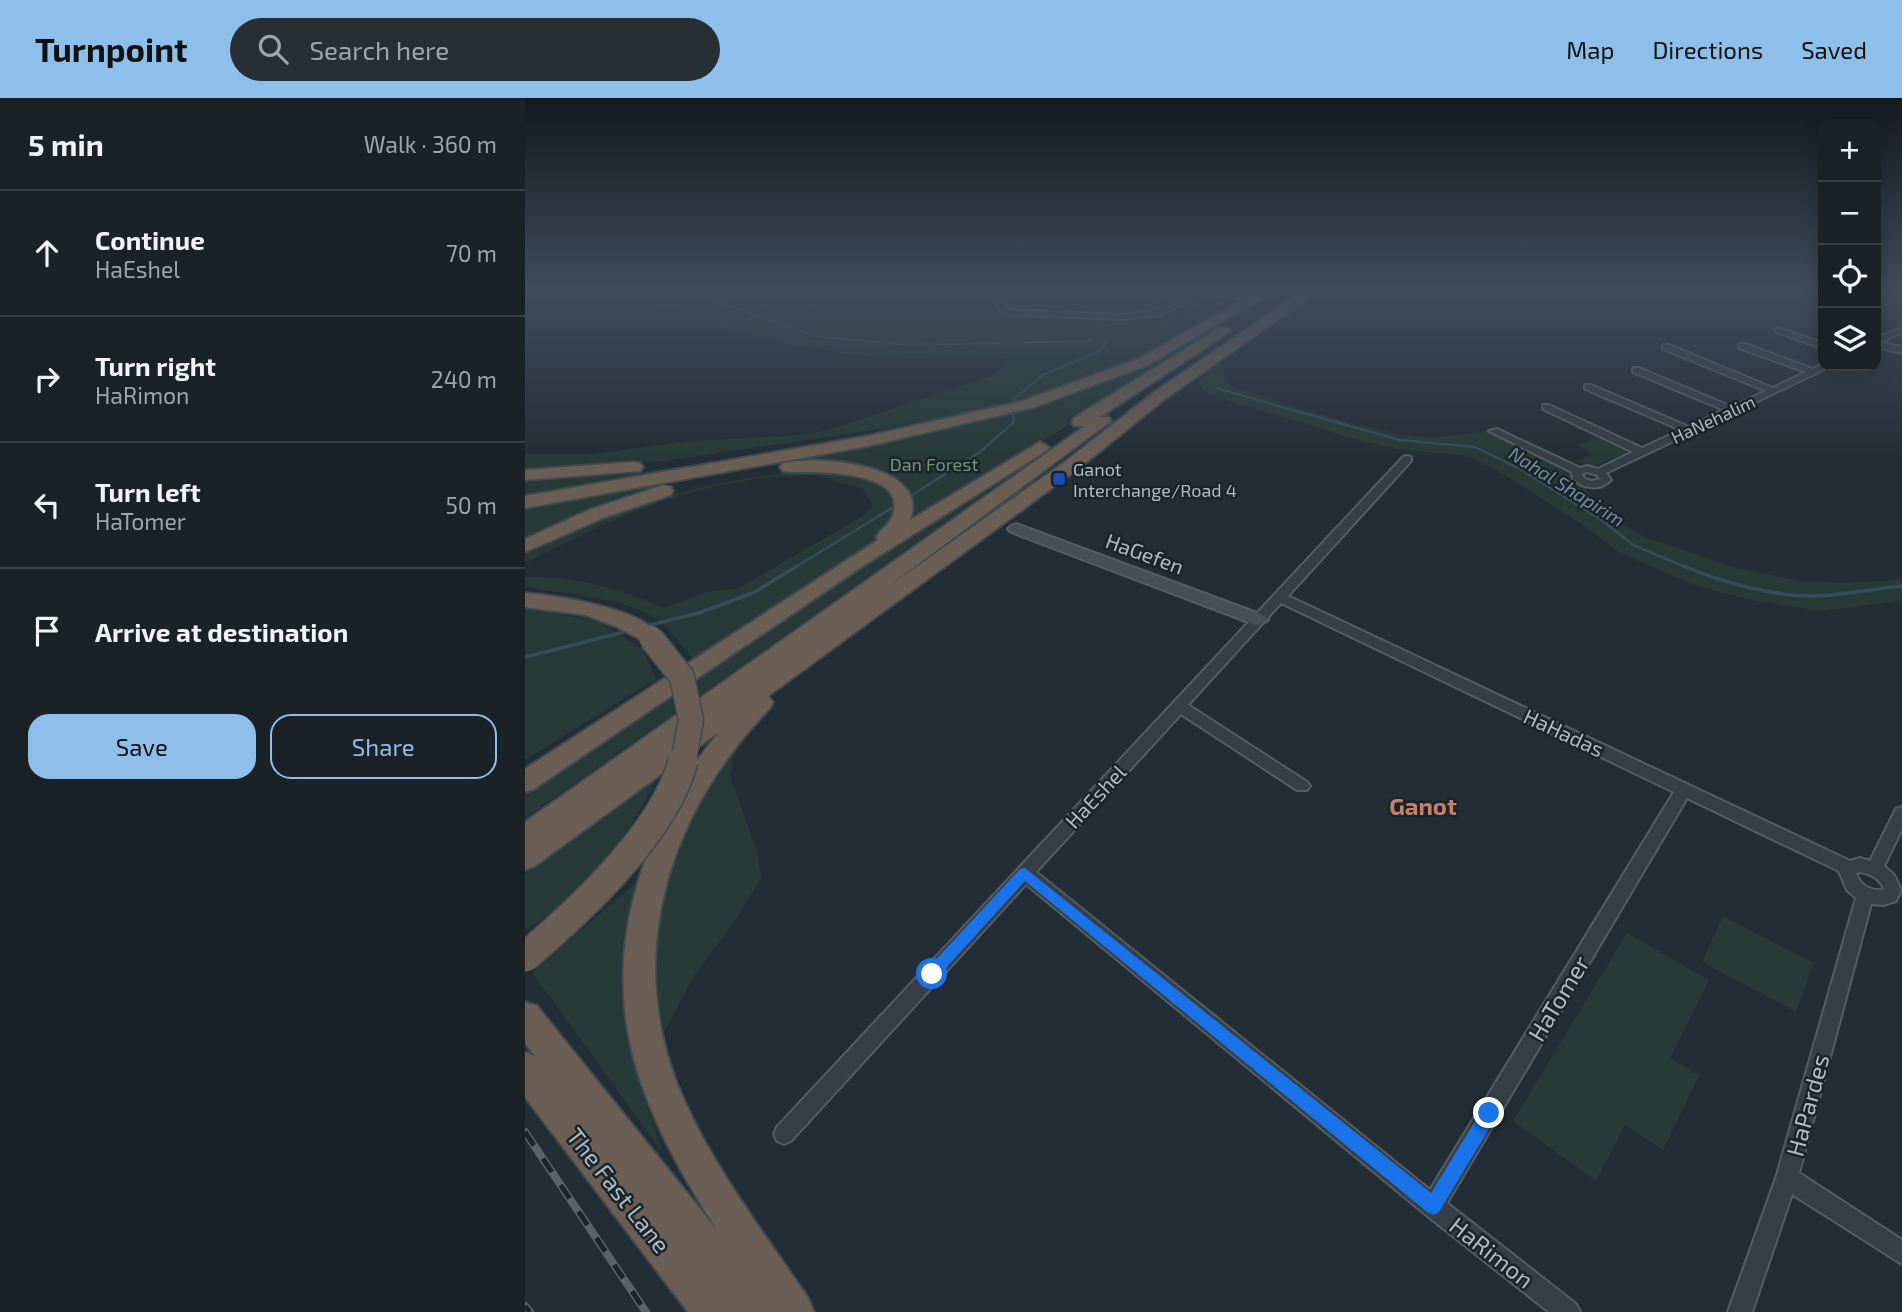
<!DOCTYPE html>
<html lang="en">
<head>
<meta charset="utf-8">
<style>
  body { margin:0; font-family:"Exo 2",sans-serif; background:#272f34; color:#f1f3f6 }
  .controls { position:absolute; right:21px; top:21px; display:grid; overflow:hidden; border-radius:14px; box-shadow:0 4px 18px #0003 }
  .controls button { width:63px; height:63px; display:grid; place-items:center; padding:0; border:0; border-bottom:2px solid #383f45; background:#1a2228; color:#f1f3f6; font:35px sans-serif }
  .stop { position:absolute; width:21px; height:21px; margin:-16px; border:5px solid #1a73e8; border-radius:50%; background:#fff }
  .stop.end { background:#1a73e8; border-color:#fff; box-shadow:0 2px 7px #0008 }
  .list { margin:0; padding:0; list-style:none }
  h2 { display:flex; justify-content:space-between; align-items:center; height:91px; margin:0; padding:0 28px; font-size:30px }
  h2 small { font-size:23px; font-weight:400; color:#9fa4a8 }
  .list li { display:grid; grid-template-columns:46px 1fr auto; gap:21px; align-items:center; box-sizing:border-box; height:126px; padding:0 28px; border-top:2px solid #383f45 }
  .list b { display:block; font-size:26px; white-space:nowrap }
  .list p { margin:0; font-size:23px; white-space:nowrap; color:#9fa4a8 }
  .list em { font-size:23px; font-style:normal; color:#9fa4a8 }
  .actions { display:flex; gap:14px; padding:21px 28px }
  .actions a { flex:1; padding:16px 0; border:2px solid #8dbfea; border-radius:21px; text-align:center; font-size:24px; color:#8dbfea }
  .actions .main { background:#8dbfea; color:#111 }
  .icon { flex:none; width:38px; height:38px; fill:none; stroke:currentColor; stroke-width:2; stroke-linecap:round; stroke-linejoin:round }
  .map { position:relative; flex:none; width:1377px; height:1214px; overflow:hidden }
  header { display:flex; align-items:center; gap:42px; box-sizing:border-box; height:98px; padding:0 35px; background:#8dbfea; color:#111 }
  header strong { font-size:33px }
  nav { display:flex; gap:38px; margin-inline-start:auto; font-size:24px }
  .search { width:490px; height:63px; background:#272f34; display:flex; align-items:center; gap:18px; box-sizing:border-box; padding:0 24px; border-radius:38px; color:#9fa4a8; font-size:26px }
  main { display:flex }
  aside { flex:1; background:#1a2228 }
  .map>svg:first-child { display:block }
</style>
</head>
<body>
<header>
<strong>Turnpoint</strong>
<div class="search"><svg class="icon" aria-label="search" viewBox="0 0 24 24"><circle cx="10" cy="10" r="6"/><path d="M15 15l6 6"/></svg>Search here</div>
<nav><a>Map</a><a>Directions</a><a>Saved</a></nav>
</header>
<main>
<aside>
<h2>5 min<small>Walk · 360 m</small></h2>
<ul class="list">
<li><svg class="icon" aria-label="ahead" viewBox="0 0 24 24"><path d="M12 20V5M6 11l6-6 6 6"/></svg><div><b>Continue</b><p>HaEshel</p></div><em>70 m</em></li>
<li><svg class="icon" aria-label="right" viewBox="0 0 24 24"><path d="M7 20v-9h11M14 6l5 5-5 5"/></svg><div><b>Turn right</b><p>HaRimon</p></div><em>240 m</em></li>
<li><svg class="icon" aria-label="left" viewBox="0 0 24 24"><path d="M17 20v-9H6M10 6l-5 5 5 5"/></svg><div><b>Turn left</b><p>HaTomer</p></div><em>50 m</em></li>
<li><svg class="icon" aria-label="arrive" viewBox="0 0 24 24"><path d="M6 21V4h12l-3 4 3 4H6"/></svg><div><b>Arrive at destination</b></div></li>
</ul>
<div class="actions"><a class="main">Save</a><a>Share</a></div>
</aside>
<div class="map">
<svg width="1377" height="1214" viewBox="0 0 1377 1214">
  <rect width="100%" height="100%" fill="#232d35"/>
  <!-- green -->
  <path fill="#273a37" d="M90,191H209L260,207L336,223L262,207L213,191H586L627,202L648,193L680,203L630,234L694,202L702,208L697,214L628,255L531,294L468,310L368,329L140,363L0,374V356H68L167,343L263,338L300,333L469,277L486,261C443,257 397,263 353,259C261,251 175,225 90,191Z
    M632,259L644,264L521,341L383,422C385,411 388,400 383,390C379,381 370,379 362,375C291,345 140,382 68,409C45,418 21,429 0,441V410L449,322Z
    M688,267H696L700,282L705,288L818,323L877,337L907,340L962,333L1028,364L1047,376L1087,421L1120,439L1211,470L1276,483L1324,485L1377,481V503L1294,513L1226,502L1172,488L1093,454L1061,429L980,377L943,358L871,351L837,343L682,296L673,285Z
    M1072,339L1103,354L1070,368L1049,364L1068,356L1053,347Z
    M244,356L0,400V384L92,377Z
    M487,369L494,372L0,720V692Z
    M272,373C311,374 342,371 372,399C373,419 360,433 346,447L168,562C157,547 140,524 123,516C86,498 40,496 0,489V479C55,479 89,489 139,510L181,494L214,490L336,419L348,408L338,391L290,377L230,381L183,390L139,402L77,427L0,465V456C84,409 177,384 272,373Z
    M0,509L75,524L118,552L131,581L0,662Z
    M213,638L205,678L232,753L236,780L209,824L169,878L139,934L140,959L128,884L131,811L158,737Z
    M132,680C111,724 80,769 44,801C30,813 14,823 0,833V776Z
    M113,783C99,836 91,892 104,947C113,983 126,1019 137,1054L7,874Z
    M1198,818L1289,865L1271,914L1177,864Z
    M1102,835L1184,882L1145,960L1174,978L1138,1052L1100,1027L1071,1083L988,1023Z"/>
  <g fill="none" stroke-linecap="round" stroke-linejoin="round">
    <!-- stream-far2 -->
    <path stroke="#384c5a" stroke-width="2" d="M158,191L289,238L383,247L566,243
      M692,290L777,315
      M489,301L518,277L573,254L582,244"/>
    <!-- stream-far1 -->
    <path stroke="#384c5a" stroke-width="2.5" d="M771,313L875,342L950,349L995,371L1078,423L1108,447L1163,470
      M387,397L455,354L489,324L488,315
      M269,470L370,408"/>
    <!-- stream -->
    <path stroke="#384c5a" stroke-width="3.5" d="M1159,468C1192,483 1248,498 1285,498C1315,498 1347,491 1377,488
      M121,528L174,515L230,494L272,468
      M0,559L103,533"/>
    <!-- street casing -->
    <g stroke="#535d63" stroke-width="4">
      <path id="street" d="M473,191H480L478,204L483,212L595,217L629,213L674,193L671,191C686,191 703,198 718,196C728,195 736,190 747,191L717,201L681,195L634,217L595,221L478,216L470,204Z
        M598,191C605,191 610,194 617,194C627,195 638,190 649,191L615,199Z
        M1254,230L1298,245V250L1251,234L1250,232Z
        M1377,230V235L1351,245V240Z
        M1359,245L1377,249V255L1356,250L1355,248Z
        M1214,246H1220L1288,271L1298,266L1306,268L1081,375L1086,382C1075,393 1059,391 1048,381L1047,374L964,333L972,331L1055,370L1062,368L1073,371L1108,354L1018,311V307H1024L1117,350L1156,332L1060,291V287H1066L1164,329L1199,312L1108,274V270H1114L1207,309L1241,293L1138,251V247H1144L1248,290L1281,274L1214,250ZM1062,374L1072,377L1075,381L1067,383L1060,381L1057,376Z
        M882,358L886,359V363L763,498L1325,763L1335,760L1345,763L1371,711L1377,709V731L1359,768L1369,777L1376,792L1371,803L1358,807L1346,806L1274,1075L1377,1142V1166L1267,1096L1227,1214H1203L1251,1080L1331,800L1322,792L1314,773L1162,700L922,1105L1051,1206L1055,1214H1024L900,1116L501,786L266,1043L259,1046L252,1043L249,1036L252,1029L878,359ZM756,505L1149,694L905,1092L511,774L656,616L772,692H782L785,688L782,684L663,607ZM1335,774C1346,776 1356,781 1359,792C1346,793 1335,788 1331,775Z"/>
    </g>
    <!-- secondary casing -->
    <g stroke="#535d63" stroke-width="4">
      <path id="secondary" d="M491,426L740,518L743,522L734,527L728,526L486,434L483,431L486,428Z"/>
    </g>
    <!-- highway casing -->
    <g stroke="#404a50" stroke-width="4">
      <path id="highway" d="M737,191H753L623,267L510,309L343,348L0,410V398L343,338L498,303L613,261Z
        M781,191H796L640,301L553,371L243,598L248,604L245,610C146,712 99,852 153,988C184,1064 237,1132 283,1200L289,1214H163L0,999V954L10,958L0,945V904L12,908L192,1132C154,1073 115,1004 103,934C84,826 126,718 194,634L10,768L0,772V724L560,328H549L547,324L549,320L694,230H704L706,233L575,319H584L586,323L357,493L541,363L628,295Z
        M515,344L524,349L521,353L338,468L9,691L0,694V671L353,442L351,439C356,431 365,426 368,417C383,371 289,374 264,374L258,373L255,369L258,365C290,357 407,365 385,422Z
        M109,364L115,365L118,369L115,373L0,382V372Z
        M139,387L146,389L148,393L146,397L78,420L0,454V441L64,412Z
        M0,495C34,498 118,510 137,540L134,545L126,547L90,528L60,517L0,509Z"/>
    </g>
    <!-- street -->
    <use href="#street" fill="#363f46" fill-rule="evenodd"/>
    <!-- secondary -->
    <use href="#secondary" fill="#444f58" fill-rule="evenodd"/>
    <!-- highway -->
    <use href="#highway" fill="#6b5e54" fill-rule="evenodd"/>
    <!-- rail casing -->
    <g stroke="#58636c" stroke-width="8">
      <path id="rail" d="M0,1034L121,1214
        M0,1208L5,1214"/>
    </g>
    <!-- rail -->
    <use href="#rail" stroke="#1b242a" stroke-width="5" stroke-dasharray="16" stroke-linecap="butt"/>
    <!-- highway-bridge-far1 casing -->
    <g stroke="#404a50" stroke-width="27" stroke-linecap="butt">
      <path id="highway-bridge-far1" d="M126,540L157,579L166,622L158,665"/>
    </g>
    <!-- highway-bridge casing -->
    <g stroke="#404a50" stroke-width="32" stroke-linecap="butt">
      <path id="highway-bridge" d="M0,859C54,813 140,734 158,663"/>
    </g>
    <!-- highway-bridge-far1 -->
    <use href="#highway-bridge-far1" stroke="#6b5e54" stroke-width="24"/>
    <!-- highway-bridge -->
    <use href="#highway-bridge" stroke="#6b5e54" stroke-width="29"/>
  </g>
  <!-- sky -->
  <linearGradient id="sky" x2="0" y2="1"><stop stop-color="#13191d"/><stop offset="0.53" stop-color="#3f4c5c"/><stop offset="1" stop-color="#3f4c5c" stop-opacity="0"/></linearGradient>
  <rect width="1377" height="361" fill="url(#sky)"/>
  <!-- route -->
  <path fill="#1a73e8" d="M500,770L906,1095L958,1010L964,1007L970,1010L972,1015L970,1021L914,1114L908,1117L902,1114L500,783L412,880H402L400,876L402,871L495,771Z"/>
  <!-- markers -->
  <rect fill="#1a4fb4" stroke="#1b242a" stroke-width="2.5" x="527" y="374" width="14" height="14" rx="3.5"/>
  <g text-anchor="middle" dominant-baseline="central" stroke-width="5" stroke-linejoin="round" paint-order="stroke">
    <!-- far-street labels -->
    <g font-size="18" fill="#b0bac2" stroke="#1b242a">
      <text transform="translate(1188 321) rotate(-25)">HaNehalim</text>
    </g>
    <!-- far-park labels -->
    <g font-size="18" fill="#729674" stroke="#1b242a">
      <text x="409" y="366">Dan Forest</text>
    </g>
    <!-- far-poi labels -->
    <g font-size="18" fill="#b0bac2" stroke="#1b242a" text-anchor="start">
      <text x="548" y="371">Ganot<tspan x="548" dy="21">Interchange/Road 4</tspan></text>
    </g>
    <!-- far-water labels -->
    <g font-size="19" font-style="italic" fill="#748fa2" stroke="#1b242a">
      <text transform="translate(1042 388) rotate(32)">Nahal Shapirim</text>
    </g>
    <!-- street labels -->
    <g font-size="21" fill="#b0bac2" stroke="#1b242a">
      <text transform="translate(620 455) rotate(20)">HaGefen</text>
      <text transform="translate(1039 634) rotate(25)">HaHadas</text>
      <text transform="translate(570 698) rotate(-47)">HaEshel</text>
    </g>
    <!-- quarter labels -->
    <g font-size="24" font-weight="bold" fill="#c68268" stroke="#1b242a">
      <text x="898" y="707">Ganot</text>
    </g>
    <!-- near-street labels -->
    <g font-size="24" fill="#b0bac2" stroke="#1b242a">
      <text transform="translate(1033 900) rotate(-59)">HaTomer</text>
      <text transform="translate(1282 1007) rotate(-75)">HaPardes</text>
      <text transform="translate(94 1092) rotate(52)">The Fast Lane</text>
      <text transform="translate(967 1154) rotate(38)">HaRimon</text>
    </g>
  </g>
</svg>
<div class="controls">
<button>+</button>
<button>−</button>
<button><svg class="icon" aria-label="locate" viewBox="0 0 24 24"><circle cx="12" cy="12" r="6"/><path d="M12 2v4M12 18v4M2 12h4M18 12h4"/></svg></button>
<button><svg class="icon" aria-label="layers" viewBox="0 0 24 24"><path d="M12 4l9 5-9 5-9-5zM3 14l9 5 9-5"/></svg></button>
</div>
<div class="stop" style="left:407px;top:876px"></div>
<div class="stop end" style="left:964px;top:1015px"></div>
</div>
</main>
</body>
</html>
